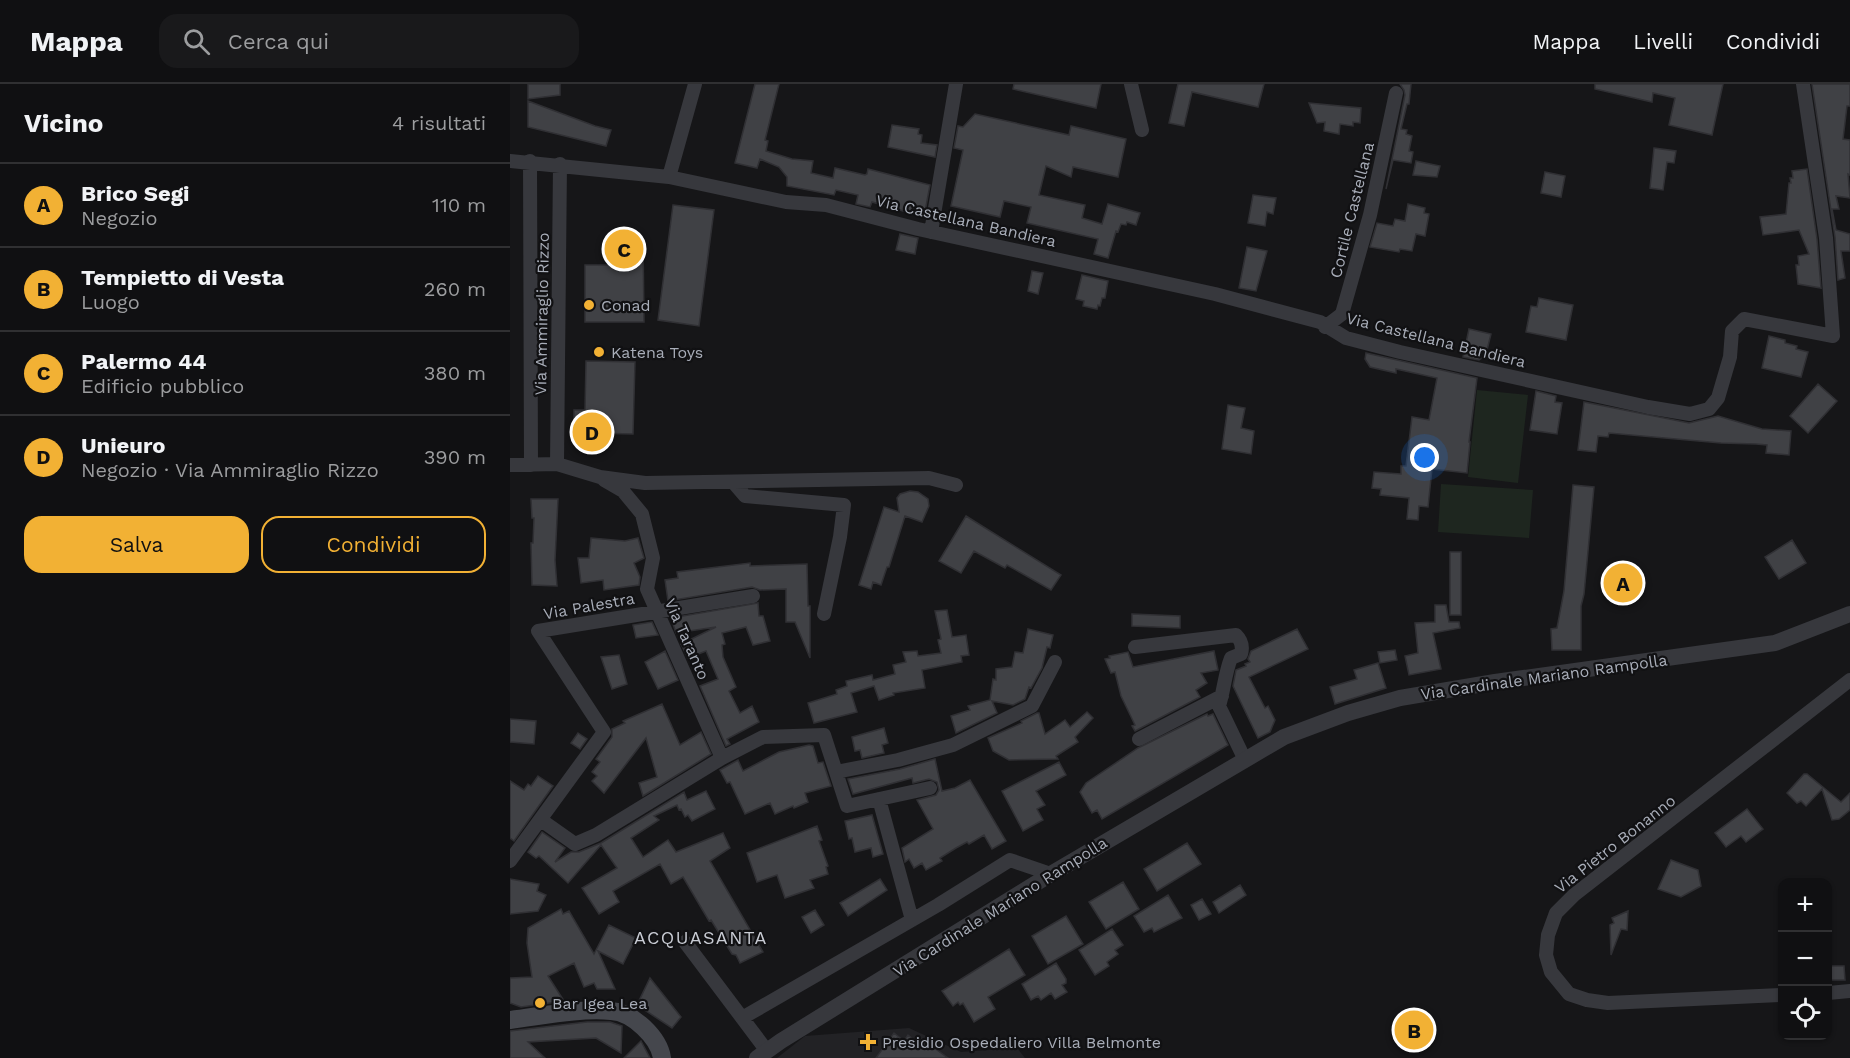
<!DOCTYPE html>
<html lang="it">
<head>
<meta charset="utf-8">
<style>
  body { margin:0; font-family:"Work Sans",sans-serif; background:#19191b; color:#f1f3f6 }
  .controls { position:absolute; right:18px; bottom:18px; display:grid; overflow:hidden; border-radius:12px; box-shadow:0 2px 4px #0004 }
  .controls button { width:54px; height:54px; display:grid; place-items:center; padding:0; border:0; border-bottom:2px solid #303032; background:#101012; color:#f1f3f6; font:30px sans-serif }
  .you { position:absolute; left:915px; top:374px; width:21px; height:21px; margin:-15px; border:4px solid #fff; border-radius:50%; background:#1a73e8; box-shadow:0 0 0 9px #1a73e833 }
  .badge { display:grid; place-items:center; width:39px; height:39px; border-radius:50%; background:#f2b134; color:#111; font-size:20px; font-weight:700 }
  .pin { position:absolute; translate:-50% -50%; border:3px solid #fff; box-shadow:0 2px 6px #0006 }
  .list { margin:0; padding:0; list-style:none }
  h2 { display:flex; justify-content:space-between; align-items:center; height:78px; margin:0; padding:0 24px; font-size:26px }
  h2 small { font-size:20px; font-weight:400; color:#9c9d9f }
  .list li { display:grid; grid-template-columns:39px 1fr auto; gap:18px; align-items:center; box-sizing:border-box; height:84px; padding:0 24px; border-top:2px solid #303032 }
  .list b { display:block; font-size:22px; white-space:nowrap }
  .list p { margin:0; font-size:20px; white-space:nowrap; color:#9c9d9f }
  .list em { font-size:20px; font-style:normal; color:#9c9d9f }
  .actions { display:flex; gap:12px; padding:18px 24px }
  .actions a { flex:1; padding:14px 0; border:2px solid #f2b134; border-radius:18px; text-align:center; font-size:21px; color:#f2b134 }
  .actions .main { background:#f2b134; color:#111 }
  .icon { flex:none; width:33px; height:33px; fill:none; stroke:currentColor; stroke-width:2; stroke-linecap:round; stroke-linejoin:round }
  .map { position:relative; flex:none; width:1340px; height:974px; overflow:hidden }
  header { display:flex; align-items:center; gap:36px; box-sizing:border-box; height:84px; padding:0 30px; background:#101012; border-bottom:2px solid #303032 }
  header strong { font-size:28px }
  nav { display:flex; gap:33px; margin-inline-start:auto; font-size:21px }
  .search { width:420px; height:54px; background:#19191b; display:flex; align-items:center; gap:15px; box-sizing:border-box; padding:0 21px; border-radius:18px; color:#9c9d9f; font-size:22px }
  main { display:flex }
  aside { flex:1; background:#101012 }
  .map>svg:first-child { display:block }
</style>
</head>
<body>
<header>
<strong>Mappa</strong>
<div class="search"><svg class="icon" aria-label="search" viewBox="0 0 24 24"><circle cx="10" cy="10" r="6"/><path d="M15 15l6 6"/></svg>Cerca qui</div>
<nav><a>Mappa</a><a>Livelli</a><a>Condividi</a></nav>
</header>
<main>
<aside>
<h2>Vicino<small>4 risultati</small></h2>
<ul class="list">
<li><span class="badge">A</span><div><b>Brico Segi</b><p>Negozio</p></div><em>110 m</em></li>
<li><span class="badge">B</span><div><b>Tempietto di Vesta</b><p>Luogo</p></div><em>260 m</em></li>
<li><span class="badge">C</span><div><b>Palermo 44</b><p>Edificio pubblico</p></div><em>380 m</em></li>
<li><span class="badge">D</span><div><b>Unieuro</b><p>Negozio · Via Ammiraglio Rizzo</p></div><em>390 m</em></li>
</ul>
<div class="actions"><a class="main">Salva</a><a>Condividi</a></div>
</aside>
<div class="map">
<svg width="1340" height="974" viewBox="0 0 1340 974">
  <rect width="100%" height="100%" fill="#161618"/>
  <!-- built -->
  <path fill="#222225" d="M399,944L451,968L507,964L515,974H267L295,952Z"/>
  <!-- green -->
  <path fill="#1e261f" d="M967,306L1018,311L1008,399L958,393Z
    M931,400L1023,406L1019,454L928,448Z"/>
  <!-- building -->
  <path fill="#404145" stroke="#303034" stroke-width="1.5" d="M18,0H50V11L18,15Z
    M245,0H269L255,56L258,57L256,67L282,75L303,77L301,89L323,94L325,84L355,91L357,90L358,85L420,101L414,133L362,118L360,123L346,120L348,111L326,106L324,111L277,102V93L269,83L250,75L247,84L225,79Z
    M504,0H591L586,24L503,5Z
    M668,0H754L748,23L682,8L674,42L659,39Z
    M890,0H901L899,20H897L891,45L897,46L896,50L902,52L899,67L903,68L901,79L883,76L876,105L895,11L894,6Z
    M1085,0H1213L1202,51L1159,41L1165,14L1143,9L1142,18L1085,5Z
    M1302,0H1340V22H1337L1333,55L1340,56V91L1338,90L1340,114L1326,112L1329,125H1322L1326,146L1340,150V167H1331L1335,194L1328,196L1325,153Z
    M18,17L85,42L101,46L96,62L18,43Z
    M799,19L851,24L850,39L843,38V42L830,40L829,50L814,47L815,38L807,39Z
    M465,30L559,51L561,42L616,55L608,93L563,83L561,93L536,82L529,111L575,121L572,134L592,140L598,120L630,129L626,141L617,138L616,141L611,140L608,148L606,147L598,174L584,170L588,155L517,139L521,123L494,117L490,133L441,122L453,66L444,64L448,42L453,43Z
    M382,41L409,45L408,50L412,51L411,59L427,61L425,73L378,63Z
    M1144,64L1166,67L1164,79L1157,78L1153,106L1140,104Z
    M906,77L930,82L927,93L903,91Z
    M1297,85L1307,155L1311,204L1288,200L1286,181H1289L1288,172L1299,170L1289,146L1253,151L1250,133L1276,130L1279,99H1281L1280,94H1283L1282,87Z
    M1035,88L1055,92L1051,113L1031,109Z
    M743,111L766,114L763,130L757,128L755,142L738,139Z
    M898,120L915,124L914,129L919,130L915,152L906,150L902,167L890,165L889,168L860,163L867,139L883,142L885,135L895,137Z
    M163,121L204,126L189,242L148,236Z
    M390,150L408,154L405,170L386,166Z
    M133,155L134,238H75V181H107V156Z
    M737,163L757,167L746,207L729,204Z
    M522,187L533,189L528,210L518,207Z
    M572,191L598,197L595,214H592L590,222L588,221L587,225L573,222L574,217L566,215Z
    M1029,214L1063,221L1056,256L1016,248L1021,222L1027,223Z
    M959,245L981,250L976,270L969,276L953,273Z
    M1259,252L1275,256V259L1287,262L1286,265L1298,268L1291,293L1252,284Z
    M856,269L967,294L959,358H960L957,389L922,385L918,423L909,422L908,436L897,435L899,414L870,411L871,405L862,404L864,388L891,390V382H896L902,333L919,336L927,294L886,285V289L860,283L855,275Z
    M76,277L125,278L123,350L78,349L76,346H64V326H75Z
    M1308,300L1327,317L1298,349L1280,332Z
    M1026,307L1046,312L1045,318L1052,319L1047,350L1020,346Z
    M1074,318L1179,339L1208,332L1252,345L1281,347L1279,371L1256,369L1257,361L1246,360L1211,359L1099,349L1098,353L1088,352L1086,368L1068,366Z
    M718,321L735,324L731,344L744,347L741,370L712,365Z
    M1063,401L1084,403L1074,510L1071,522V566H1042L1041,545L1047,544L1054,507Z
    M400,407L408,408L418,415L419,422L412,438L395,432L379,483H377L371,501L363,498L361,505L349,501L374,423L389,428L387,414L390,410Z
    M21,415H48L45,476L47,502L22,501L21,459H23L24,434H22Z
    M456,432L551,491L541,506L497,481L495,484L464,467L451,489L429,477Z
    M81,454L115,457L128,454L134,474L124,479L130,493L129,501L94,506L93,496L71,499L68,474H79Z
    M1282,456L1296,479L1269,495L1255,473Z
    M940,468H951V531H940Z
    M240,479V482L297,480L298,522H300V574L285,538H276V505L250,506L242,503L158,517L155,496L168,494L167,488Z
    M248,519L249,532H253L260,557L243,561L236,543L212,549L215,560L212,561L213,573L226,603L219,607L230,629L242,622L249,638L217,655L220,660L216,662L190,602L208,595L196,567L178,574L171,560L206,543L166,549L161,534Z
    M925,521H936L939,538H949L950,544L923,549L931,585L899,591L895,572L908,569L905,539L925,538Z
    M437,526L442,553L456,551L459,571L451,572L452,578L412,586L415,604L383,609L384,611L369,616L364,602L341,609L347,628L304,639L298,619L327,610L326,606L337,602L336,597L362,591L363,596L385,590L383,581L396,578L393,568L407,567L408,572L431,569L428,556L431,555L425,527Z
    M622,530L670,532V544L622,542Z
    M142,538L148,551L126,554L123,541Z
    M518,545L543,551L540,564L537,563L532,584L521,604L519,603L515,615L503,621L482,617L487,629L446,649L441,632L460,626L458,622L480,616L483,595L486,596V585L502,583L505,568L513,569Z
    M787,545L798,565L739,593L755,624L758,622L765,636L760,648L748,654L723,602L726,586L736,582L735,580L740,578L738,575L741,567Z
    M885,566L887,576L870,579L868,568Z
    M155,567L168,596L148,605L135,578Z
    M704,567L708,586L691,589L697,599L686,606L690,613L625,647L622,642L625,641L611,612L605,588L601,589L595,575L600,574L599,572L618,568L623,583Z
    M109,571L117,600L102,605L91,573Z
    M868,579L876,604L825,620L820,603L847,595L844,586Z
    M152,620L170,661L191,648L201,670L133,712L129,699L147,693L136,654L94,709L82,697L87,692L82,688L90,678L86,675L102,653V645L115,639L113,637Z
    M577,628L583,634L565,653L568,658L546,672L548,675L499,676L483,667L478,654L512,639L511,637L527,629H529L535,650L555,636L560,643Z
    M697,630L698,632L703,630L718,661L592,735L587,726L582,729L570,708L576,699L628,664Z
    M0,635L26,637L24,660L0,658Z
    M374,644L378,659L372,661L374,669L352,674L350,666L345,667L342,653Z
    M68,649L77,655L70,665L61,659Z
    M299,661L303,662L308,679L313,678L321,702L295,709L298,718L284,724L283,722L265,730L260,719L235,730L220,698L217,699L210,686L228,676L233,687L269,668Z
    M425,675L432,707L445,704L460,696L496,757L482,765L474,751L459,760L457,758L446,764L430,774L432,777L416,786L412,779L404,784L399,775L395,778L392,764L423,745L407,716L426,711L429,706L427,698L419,695L403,699L402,694L343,710L338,695L390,685Z
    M549,678L556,691L526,707L535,721L527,725L533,736L513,747L492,707Z
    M1294,690H1297L1331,718L1340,709V726L1329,735L1322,736L1312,705L1296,722L1291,717L1287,719L1277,709Z
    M28,692L43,702L4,757L0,754V697L14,706L18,700L21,702Z
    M196,707L205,725L182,737L178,731L175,733L171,725L169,726L167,721L144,732L149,736L121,754L133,773L158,756L166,768L213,749L220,764L200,777L253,868L230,879L226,871L222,870L201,836L199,837L173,793L161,800L150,780L103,807L109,818L89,830L72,804L107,784L91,761L58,799L29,772L26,774L18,768L32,748L55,764L45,778L61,768H69L91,759L174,708L177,716Z
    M1237,725L1253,745L1236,758L1231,752L1216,763L1205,749Z
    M362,731L373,770L363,773L361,764L345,768L342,754L339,755L335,737Z
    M307,742L312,756L309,757L318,782L316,783L318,790L300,796L304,804L275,814L267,791L247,798L237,769Z
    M677,759L691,780L647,807L634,785Z
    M1161,776L1188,786L1191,802L1171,813L1148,805Z
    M0,795L29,800L27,807L36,811L28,827L0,830Z
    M370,795L377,806L338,832L330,819Z
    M613,798L629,825L596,845L579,818Z
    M730,801L736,811L709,829L703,818Z
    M658,811L672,834L644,848L642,844L634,848L624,832Z
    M692,815L701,830L689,836L681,821Z
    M51,825L53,830L59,827L84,870L99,841L126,854L113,880L88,867L105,905H87L84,899L74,903L64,879L38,892L54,917L11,923L0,919V894L22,893L17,859L18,844Z
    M305,826L314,841L301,849L292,833Z
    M1118,827L1117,846L1111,845L1101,871L1100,841L1104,839L1102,834Z
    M556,832L573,860L538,880L522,852Z
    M602,845L613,861L605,866L608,870L597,878L599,882L585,891L569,866Z
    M499,865L515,891L478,913L485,925L464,938L453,919L450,921L448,918L443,922L432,907Z
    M546,879L556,895V899L552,901L557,908L545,915L541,909L531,916L528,912L521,916L512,900Z
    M1317,882H1334L1335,896H1317Z
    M140,894L171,933L162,944L127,921Z
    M895 946a9 9 0 1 1 18 0a9 9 0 1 1-18 0Z
    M77,938H100L112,942L111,969L86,954L18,958L35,974H0V947Z
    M384,949L394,957L398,951L409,960L412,955L438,974H366Z
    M131,957L140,974H114Z"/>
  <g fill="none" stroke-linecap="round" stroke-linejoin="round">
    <!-- minor -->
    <path stroke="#37383d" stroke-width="14" d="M621,0L632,46
      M0,77L159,93L276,118L316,121L408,145L705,210L810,238L836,254L890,268L1138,323L1180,330L1199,325L1208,314L1220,273L1222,247L1234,235L1323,252L1316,154L1293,0
      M20,77L21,381
      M159,93L185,0
      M421,148L446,0
      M815,243L832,230L860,131L886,9
      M47,380L50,80
      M0,381L47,380L90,393L135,399L419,394L446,401
      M94,396L113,407L132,430L143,474L137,505L212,674
      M223,398L235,412L334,421L330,453L314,530
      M625,563L726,551C731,556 733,563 731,570L721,574C715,589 714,606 709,622L735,676
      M629,655L712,612
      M326,688L388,676L443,661L522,622L545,578
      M369,715L402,836
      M31,736L65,760L86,751L212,674L253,653L314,651L337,722L420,704
      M0,777L94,648L28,547L243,512
      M175,858L257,967
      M1318,909L1340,907
      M1272,911L1098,919L1077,916L1059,910L1041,888L1036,871L1038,851L1046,829L1064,811L1340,596
      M232,934L428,821L500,776L541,790"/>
    <!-- tertiary -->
    <path stroke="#37383d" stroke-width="16" d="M247,974L271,957L541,790L774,653L838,629L890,614L985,598L1265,559L1340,530"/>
    <!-- secondary -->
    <path stroke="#45474d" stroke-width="18" d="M0,936C32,932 70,924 101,927C123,928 149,954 152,974"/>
  </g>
  <!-- markers -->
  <g fill="#f2b134" stroke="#111113" stroke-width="2">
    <circle cx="79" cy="221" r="6"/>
    <circle cx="89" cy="268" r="6"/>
    <circle cx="30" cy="919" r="6"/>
    <path d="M355 949h6v6h6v6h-6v6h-6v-6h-6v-6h6z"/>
  </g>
  <g text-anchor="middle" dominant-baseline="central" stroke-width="4.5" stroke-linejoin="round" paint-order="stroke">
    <!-- street labels -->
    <g font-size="16" fill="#a8adb8" stroke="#111113">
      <text transform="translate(842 126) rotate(-76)">Cortile Castellana</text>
      <text transform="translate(456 137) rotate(13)">Via Castellana Bandiera</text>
      <text transform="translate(32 230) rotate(-89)">Via Ammiraglio Rizzo</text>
      <text transform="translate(926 256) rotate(14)">Via Castellana Bandiera</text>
      <text transform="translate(79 522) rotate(-10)">Via Palestra</text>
      <text transform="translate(177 555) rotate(66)">Via Taranto</text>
      <text transform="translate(1034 593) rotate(-8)">Via Cardinale Mariano Rampolla</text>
      <text transform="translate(1105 760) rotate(-38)">Via Pietro Bonanno</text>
      <text transform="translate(490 823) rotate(-32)">Via Cardinale Mariano Rampolla</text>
    </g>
    <!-- poi labels -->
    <g font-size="16" fill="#a8adb8" stroke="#111113" text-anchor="start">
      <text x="91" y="221">Conad</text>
      <text x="101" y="268">Katena Toys</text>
      <text x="42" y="919">Bar Igea Lea</text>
      <text x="372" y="958">Presidio Ospedaliero Villa Belmonte</text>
    </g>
    <!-- neighbourhood labels -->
    <g font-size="18" letter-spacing="1.5" fill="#c9ccd4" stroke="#111113">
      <text x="191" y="853">ACQUASANTA</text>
    </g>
  </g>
</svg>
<div class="controls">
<button>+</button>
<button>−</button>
<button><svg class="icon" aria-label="locate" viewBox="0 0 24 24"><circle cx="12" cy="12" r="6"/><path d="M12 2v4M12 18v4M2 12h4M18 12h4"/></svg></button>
</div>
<div class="you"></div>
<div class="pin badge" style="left:1113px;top:499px">A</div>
<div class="pin badge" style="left:904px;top:946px">B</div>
<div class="pin badge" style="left:114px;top:165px">C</div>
<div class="pin badge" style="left:82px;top:348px">D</div>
</div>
</main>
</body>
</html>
